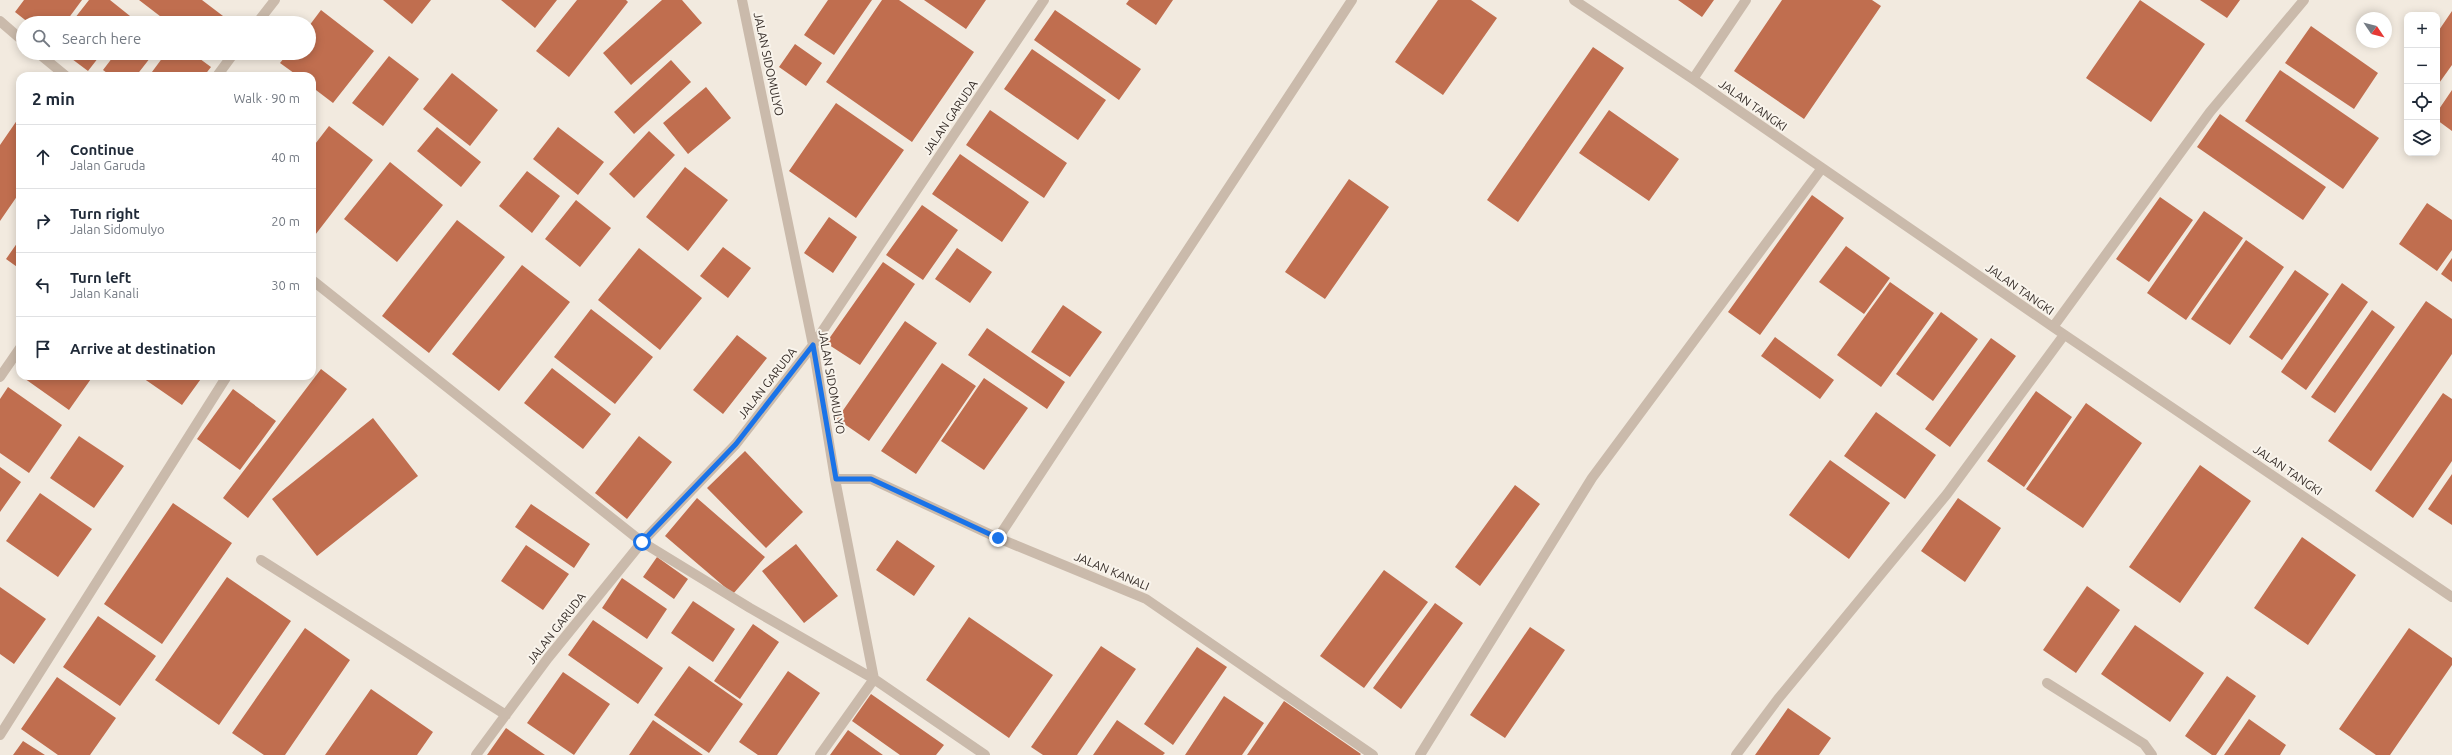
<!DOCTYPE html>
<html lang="en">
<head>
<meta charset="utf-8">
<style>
  body { margin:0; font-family:Ubuntu,sans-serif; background:#f2f2f3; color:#1f2937 }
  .controls { position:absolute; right:12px; top:12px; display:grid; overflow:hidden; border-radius:8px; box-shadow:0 2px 10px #0003 }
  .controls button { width:36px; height:36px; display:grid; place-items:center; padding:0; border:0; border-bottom:1px solid #e0e1e3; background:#fff; color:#1f2937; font:20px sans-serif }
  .compass { position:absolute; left:2356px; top:12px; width:36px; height:36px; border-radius:50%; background:#fff; box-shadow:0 2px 10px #0003; rotate:125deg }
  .stop { position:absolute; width:12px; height:12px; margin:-9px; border:3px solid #1a73e8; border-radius:50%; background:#fff }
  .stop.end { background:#1a73e8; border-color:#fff; box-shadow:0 1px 4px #0008 }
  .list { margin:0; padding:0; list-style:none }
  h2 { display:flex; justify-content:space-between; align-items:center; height:52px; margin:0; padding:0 16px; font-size:17px }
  h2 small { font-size:13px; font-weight:400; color:#747a83 }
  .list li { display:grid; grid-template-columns:26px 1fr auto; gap:12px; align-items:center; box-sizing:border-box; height:64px; padding:0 16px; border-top:1px solid #e0e1e3 }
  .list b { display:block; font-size:15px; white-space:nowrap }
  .list p { margin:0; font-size:13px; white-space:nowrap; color:#747a83 }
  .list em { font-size:13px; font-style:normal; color:#747a83 }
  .icon { flex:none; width:22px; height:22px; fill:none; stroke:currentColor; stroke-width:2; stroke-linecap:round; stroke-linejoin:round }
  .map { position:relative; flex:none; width:2452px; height:755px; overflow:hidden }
  .search { position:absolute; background:#fff; box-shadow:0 2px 10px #0003; left:16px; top:16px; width:300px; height:44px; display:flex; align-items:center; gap:10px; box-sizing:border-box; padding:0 14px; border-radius:22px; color:#747a83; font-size:15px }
  .panel { position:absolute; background:#fff; box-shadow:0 2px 10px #0003; left:16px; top:72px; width:300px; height:308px; border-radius:12px }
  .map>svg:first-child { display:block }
</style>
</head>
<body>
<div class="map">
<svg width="2452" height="755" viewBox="0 0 2452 755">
  <rect width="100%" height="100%" fill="#f2eadf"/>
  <!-- building -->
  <path fill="#c06e4f" d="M24,0H82L65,23H29L15,12Z
    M89,0H110L130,16L125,23H71Z
    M139,0H202L223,16L218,23H169Z
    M383,0H431L412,24Z
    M501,0H557L535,28Z
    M577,0H626L628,2L569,77L536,51Z
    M662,0H682L702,23L631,85L603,53Z
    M828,0H872L834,55L804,35Z
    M882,0H899L974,52L912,142L826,82Z
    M924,0H986L966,29Z
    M1129,0H1173L1156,25L1126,4Z
    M1438,0H1471L1497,18L1443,95L1395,62Z
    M1678,0H1714L1702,17Z
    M1782,0H1872L1881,6L1804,119L1734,71Z
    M2140,0L2205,44L2151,122L2086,78Z
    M2200,0H2240L2227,18Z
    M321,10L374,51L333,103L312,87V76H298L280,63L288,53H309V26Z
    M1055,10L1141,69L1119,100L1034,40Z
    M2452,11V65L2437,86V33Z
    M2311,26L2378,73L2354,109L2285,63Z
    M795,44L822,63L806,86L779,67Z
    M1593,47L1624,68L1518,222L1487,200Z
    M1032,49L1106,100L1078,140L1004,89Z
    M64,53H102L88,71Z
    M116,53H154L136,76H111L103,70Z
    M166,53H192L211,67L204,76H149Z
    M389,56L419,79L383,126L352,103Z
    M671,60L691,82L634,134L614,112Z
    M2280,70L2379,138L2343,189L2245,121Z
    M452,73L498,110L470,146L423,109Z
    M706,87L731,118L688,154L663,123Z
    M2452,90V131L2437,120V112Z
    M836,103L904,150L856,218L789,171Z
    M990,110L1067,163L1044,198L966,145Z
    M1609,110L1679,159L1649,201L1579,153Z
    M2220,114L2326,187L2303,220L2197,147Z
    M20,116V192L0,221V145Z
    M329,126L373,160L312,239V148Z
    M437,127L481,162L461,187L417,151Z
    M558,127L604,162L578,195L533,159Z
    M649,131L675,155L634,198L609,174Z
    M960,154L1029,202L1002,242L932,194Z
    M390,162L443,205L397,262L344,219Z
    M685,167L728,200L688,251L646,217Z
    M527,171L560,196L532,233L499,206Z
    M1349,179L1389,207L1325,299L1285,272Z
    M1812,195L1844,218L1760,335L1728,312Z
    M2160,197L2193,220L2149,282L2116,259Z
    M576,200L611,228L580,267L545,239Z
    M2427,203L2452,220V250L2437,271L2399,244Z
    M922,205L958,230L923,280L886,255Z
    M2204,211L2243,238L2186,320L2147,293Z
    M829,217L857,237L833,273L804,253Z
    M457,220L505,257L429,353L382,316Z
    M20,239V269L6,259Z
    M2246,240L2284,267L2230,345L2191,319Z
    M1846,246L1890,278L1864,314L1819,282Z
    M723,247L751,268L728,298L700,276Z
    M639,248L702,298L660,350L598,300Z
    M957,248L992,272L970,303L935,279Z
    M2452,258V282L2441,274Z
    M883,262L915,284L860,365L826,343Z
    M522,265L570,302L499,391L452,354Z
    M2295,270L2329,294L2282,360L2249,337Z
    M1890,282L1934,313L1881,387L1837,355Z
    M2342,283L2368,302L2306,390L2281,372Z
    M2426,301L2452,319V354L2371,471L2328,441Z
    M1063,305L1102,332L1070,377L1031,352Z
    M591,309L653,357L615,404L554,357Z
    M2372,310L2395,327L2335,413L2311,397Z
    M1941,312L1978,339L1933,401L1896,374Z
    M905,321L937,343L869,441L837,419Z
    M987,328L1065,382L1047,409L968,355Z
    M737,335L767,358L723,414L693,390Z
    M1775,337L1834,380L1820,399L1761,356Z
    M1991,338L2016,356L1950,447L1925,429Z
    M942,363L976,386L916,474L881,451Z
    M552,368L611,414L583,449L524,403Z
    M321,369L347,389L248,518L223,498Z
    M21,376H93L69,410Z
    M140,376H203L182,405Z
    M984,378L1028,408L984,470L941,441Z
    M8,387L62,425L29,473L0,453V399Z
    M233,389L276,421L240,470L197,439Z
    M2036,391L2072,417L2024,487L1987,461Z
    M2443,393L2452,399V461L2413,518L2375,491Z
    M2086,403L2142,443L2083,528L2026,489Z
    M1876,412L1936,455L1905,499L1844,456Z
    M373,418L418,476L317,556L272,499Z
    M79,436L124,466L94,508L50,478Z
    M639,436L672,462L627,519L595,493Z
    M745,451L803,512L766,548L707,488Z
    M1830,460L1890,503L1849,559L1789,515Z
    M2200,465L2251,501L2180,603L2129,567Z
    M0,467L21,482L0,512Z
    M2452,474V525L2428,509Z
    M1515,485L1540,504L1480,586L1455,567Z
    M40,493L92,529L58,577L6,541Z
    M697,498L765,557L733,594L665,536Z
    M1958,498L2001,528L1965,582L1921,551Z
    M173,503L232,543L162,644L104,604Z
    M531,504L590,544L574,568L515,527Z
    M2302,537L2356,575L2308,645L2254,608Z
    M897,540L935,566L914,596L876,570Z
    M796,544L838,596L804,623L762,571Z
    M526,545L569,574L543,610L501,581Z
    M657,557L688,579L674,599L643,577Z
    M1384,570L1428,602L1364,688L1320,656Z
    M227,577L291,621L219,725L155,680Z
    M622,578L667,609L647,639L602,608Z
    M2087,586L2120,610L2076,673L2043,650Z
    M0,587L46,619L14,664L0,654Z
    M693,601L735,629L713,662L671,633Z
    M1435,603L1463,623L1401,709L1373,688Z
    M98,616L156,656L120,706L63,667Z
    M969,617L1053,675L1009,738L926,680Z
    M593,620L663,668L638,704L568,655Z
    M753,624L779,642L740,699L714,681Z
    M2135,625L2204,673L2170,722L2101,674Z
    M1530,627L1565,650L1505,738L1470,715Z
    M305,628L350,660L285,755H264L232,733Z
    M2409,628L2452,658V665L2390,755H2376L2339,729Z
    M1101,646L1136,669L1077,755H1043L1031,747Z
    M1197,647L1227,667L1173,745L1144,724Z
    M689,666L743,704L709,753L654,715Z
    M788,671L820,693L777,755H758L739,742Z
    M563,672L610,704L574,755L527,723Z
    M2227,676L2256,696L2216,755H2212L2185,736Z
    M57,677L116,718L90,755H58L21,729Z
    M371,689L433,732L417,755H325Z
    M871,694L944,745L936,755H900L852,721Z
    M1224,696L1264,723L1242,755H1185Z
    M1284,701L1361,754L1360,755H1247Z
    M1788,708L1831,738L1819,755H1755Z
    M2249,719L2286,745L2280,755H2224Z
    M653,720L703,755H629Z
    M1117,720L1165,753L1163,755H1093Z
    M506,728L545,755H487Z
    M848,730L883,755H830Z
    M23,741L45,755H13Z"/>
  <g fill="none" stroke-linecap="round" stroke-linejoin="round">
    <!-- minor -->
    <path stroke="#cabaab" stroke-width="10" d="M742,0L813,345L835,479L874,679L820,755
      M1574,0L1693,79L2053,327L2452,597
      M0,21L23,41
      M257,23L275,0
      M38,53L66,76
      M217,76L234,53
      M1693,79L1746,0
      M312,280L642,542L750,608L874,679L985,755
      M2053,327L2210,112L2304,0
      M0,377L20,348
      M835,479H871L998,538L1146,599L1373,755
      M998,538L1352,0
      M261,560L506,715
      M2047,683L2144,744L2152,755
      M0,735L227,376
      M476,755L548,658L642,542L736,444L813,345L1044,0
      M1420,755L1592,478L1822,168
      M1736,755L1778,699L1947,494L2064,335"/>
  </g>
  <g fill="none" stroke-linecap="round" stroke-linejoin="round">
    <!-- route -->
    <path stroke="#1a73e8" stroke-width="5" d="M642,542L736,444L813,345L836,479H871L998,538"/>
  </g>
  <g text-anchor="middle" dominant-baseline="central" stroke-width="4" stroke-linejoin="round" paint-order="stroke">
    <!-- street labels -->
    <g font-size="12" fill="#382f2a" stroke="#f9f4ec">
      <text transform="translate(769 64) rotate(78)">JALAN SIDOMULYO</text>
      <text transform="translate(1753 105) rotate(35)">JALAN TANGKI</text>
      <text transform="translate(950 117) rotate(-56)">JALAN GARUDA</text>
      <text transform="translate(2020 289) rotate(35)">JALAN TANGKI</text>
      <text transform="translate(832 382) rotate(80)">JALAN SIDOMULYO</text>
      <text transform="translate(767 383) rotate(-52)">JALAN GARUDA</text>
      <text transform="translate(2288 470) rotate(34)">JALAN TANGKI</text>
      <text transform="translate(1112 571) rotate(23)">JALAN KANALI</text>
      <text transform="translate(556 628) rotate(-52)">JALAN GARUDA</text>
    </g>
  </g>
</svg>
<div class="controls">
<button>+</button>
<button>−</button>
<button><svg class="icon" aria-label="locate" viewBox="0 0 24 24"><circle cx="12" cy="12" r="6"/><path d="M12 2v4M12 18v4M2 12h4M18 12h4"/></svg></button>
<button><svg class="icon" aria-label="layers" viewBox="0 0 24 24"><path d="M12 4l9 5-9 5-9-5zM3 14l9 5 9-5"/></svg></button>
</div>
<svg class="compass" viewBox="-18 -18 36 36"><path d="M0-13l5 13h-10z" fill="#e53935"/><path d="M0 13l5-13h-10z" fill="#747a83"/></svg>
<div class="stop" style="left:642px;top:542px"></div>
<div class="stop end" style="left:998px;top:538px"></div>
<div class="search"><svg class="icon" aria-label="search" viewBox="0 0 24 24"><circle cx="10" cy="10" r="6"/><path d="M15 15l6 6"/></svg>Search here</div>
<section class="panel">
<h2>2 min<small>Walk · 90 m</small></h2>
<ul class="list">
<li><svg class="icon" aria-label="ahead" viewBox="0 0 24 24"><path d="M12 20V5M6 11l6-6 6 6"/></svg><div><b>Continue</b><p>Jalan Garuda</p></div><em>40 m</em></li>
<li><svg class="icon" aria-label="right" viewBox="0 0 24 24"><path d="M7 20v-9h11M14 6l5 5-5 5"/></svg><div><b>Turn right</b><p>Jalan Sidomulyo</p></div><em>20 m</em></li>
<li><svg class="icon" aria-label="left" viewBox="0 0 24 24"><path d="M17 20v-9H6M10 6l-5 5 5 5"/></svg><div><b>Turn left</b><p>Jalan Kanali</p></div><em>30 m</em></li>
<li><svg class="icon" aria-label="arrive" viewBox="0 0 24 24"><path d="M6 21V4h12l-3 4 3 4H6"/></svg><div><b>Arrive at destination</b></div></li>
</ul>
</section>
</div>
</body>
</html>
